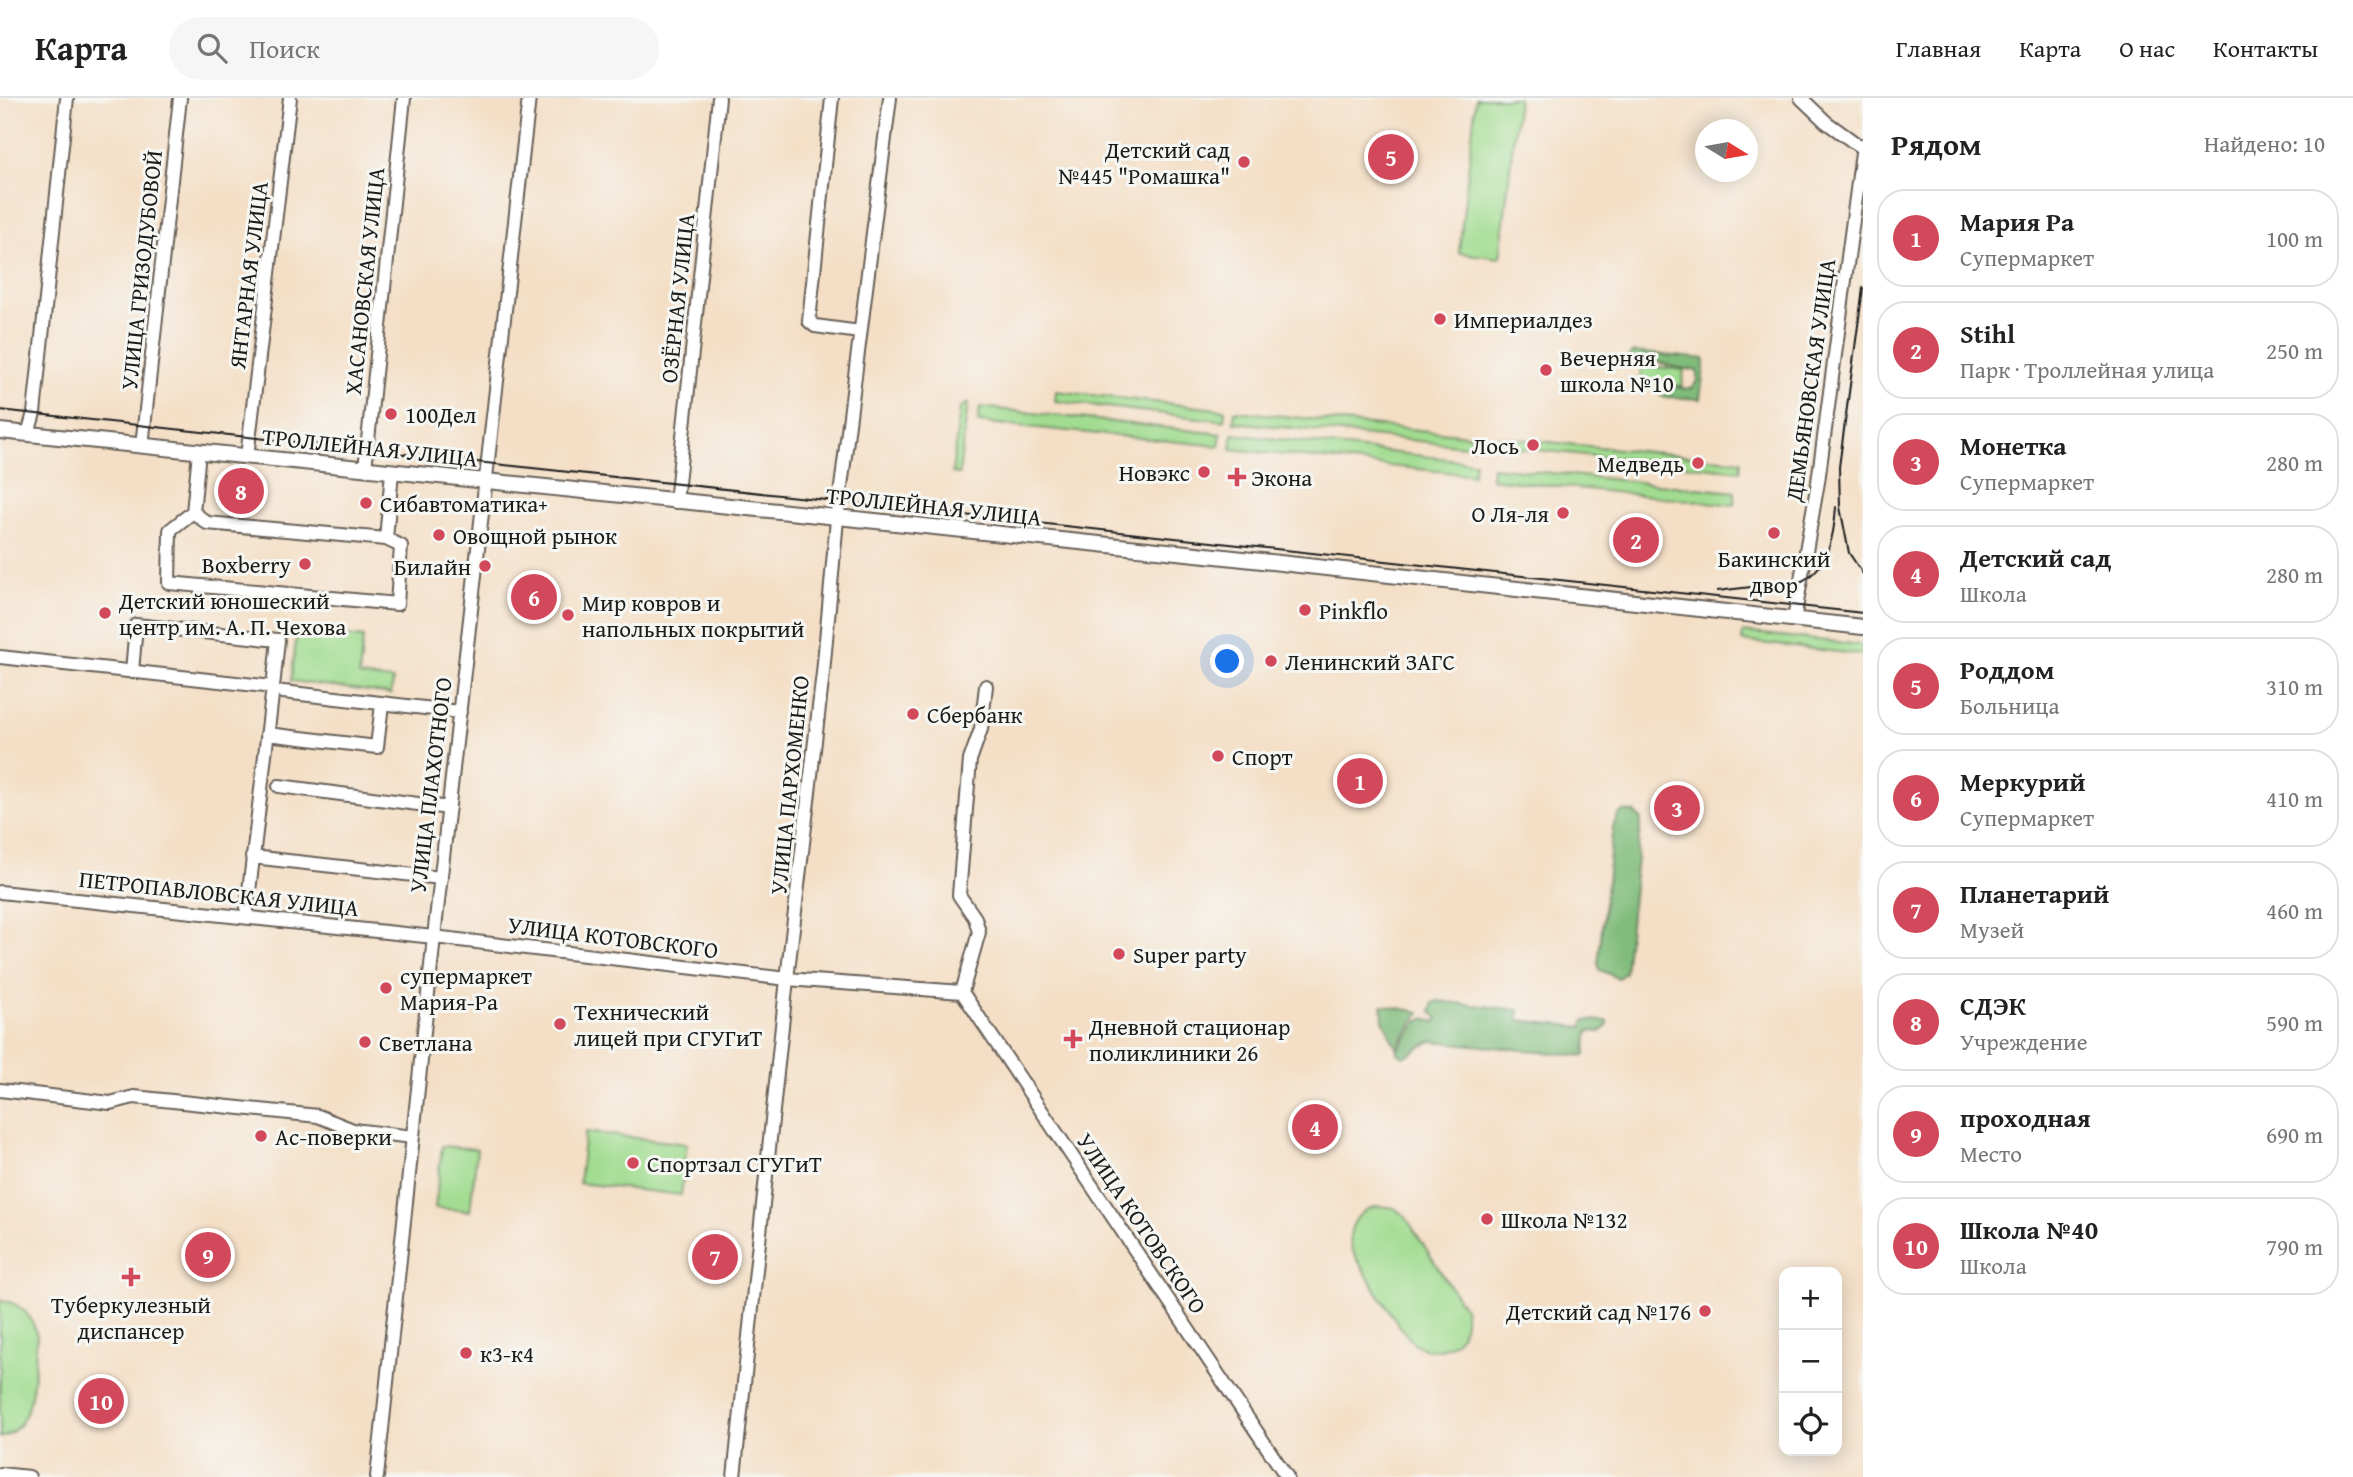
<!DOCTYPE html>
<html lang="ru">
<head>
<meta charset="utf-8">
<style>
  body { margin:0; font-family:"Gentium Book Plus",serif; background:#f6f6f6; color:#222 }
  .controls { position:absolute; right:21px; bottom:21px; display:grid; overflow:hidden; border-radius:14px; box-shadow:0 4px 18px #0003 }
  .controls button { width:63px; height:63px; display:grid; place-items:center; padding:0; border:0; border-bottom:2px solid #e0e0e0; background:#fff; color:#222; font:35px sans-serif }
  .compass { position:absolute; left:1695px; top:21px; width:63px; height:63px; border-radius:50%; background:#fff; box-shadow:0 4px 18px #0003; rotate:101deg }
  .you { position:absolute; left:1228px; top:564px; width:24px; height:24px; margin:-18px; border:5px solid #fff; border-radius:50%; background:#1a73e8; box-shadow:0 0 0 10px #1a73e833 }
  .badge { display:grid; place-items:center; width:46px; height:46px; border-radius:50%; background:#d1495b; color:#fff; font-size:23px; font-weight:700 }
  .pin { position:absolute; translate:-50% -50%; border:4px solid #fff; box-shadow:0 2px 7px #0006 }
  .list { margin:0; padding:0; list-style:none }
  h2 { display:flex; justify-content:space-between; align-items:center; height:91px; margin:0; padding:0 28px; font-size:30px }
  h2 small { font-size:23px; font-weight:400; color:#767676 }
  .list li { display:grid; grid-template-columns:46px 1fr auto; gap:21px; align-items:center; box-sizing:border-box; height:98px; margin:0 14px 14px; padding:0 14px; border:2px solid #e0e0e0; border-radius:28px }
  .list b { display:block; font-size:26px; white-space:nowrap }
  .list p { margin:0; font-size:23px; white-space:nowrap; color:#767676 }
  .list em { font-size:23px; font-style:normal; color:#767676 }
  .icon { flex:none; width:38px; height:38px; fill:none; stroke:currentColor; stroke-width:2; stroke-linecap:round; stroke-linejoin:round }
  .map { position:relative; flex:none; width:1863px; height:1379px; overflow:hidden }
  header { display:flex; align-items:center; gap:42px; box-sizing:border-box; height:98px; padding:0 35px; background:#fff; border-bottom:2px solid #e0e0e0 }
  header strong { font-size:33px }
  nav { display:flex; gap:38px; margin-inline-start:auto; font-size:24px }
  .search { width:490px; height:63px; background:#f6f6f6; display:flex; align-items:center; gap:18px; box-sizing:border-box; padding:0 24px; border-radius:38px; color:#767676; font-size:26px }
  main { display:flex }
  aside { flex:1; background:#fff }
  .map>svg:first-child { display:block }
</style>
</head>
<body>
<header>
<strong>Карта</strong>
<div class="search"><svg class="icon" aria-label="search" viewBox="0 0 24 24"><circle cx="10" cy="10" r="6"/><path d="M15 15l6 6"/></svg>Поиск</div>
<nav><a>Главная</a><a>Карта</a><a>О нас</a><a>Контакты</a></nav>
</header>
<main>
<div class="map">
<svg width="1863" height="1379" viewBox="0 0 1863 1379">
  <rect width="100%" height="100%" fill="#f6f6f2"/>
  <filter id="ink" filterUnits="userSpaceOnUse"><feTurbulence type="fractalNoise" baseFrequency=".0143" numOctaves="2"/><feDisplacementMap in="SourceGraphic" scale="14" xChannelSelector="R" yChannelSelector="G"/><feConvolveMatrix kernelMatrix="1 2 1 2 8 2 1 2 1" color-interpolation-filters="sRGB"/></filter>
  <filter id="wash" filterUnits="userSpaceOnUse"><feTurbulence type="fractalNoise" baseFrequency=".00686" numOctaves="4" result="noise"/><feDisplacementMap in="SourceGraphic" scale="28" xChannelSelector="R" yChannelSelector="G"/><feGaussianBlur stdDeviation="1.57" result="paint"/><feColorMatrix in="noise" values="0 0 0 0 0 0 0 0 0 0 0 0 0 0 0 0 0 1.4 0 .05"/><feComposite in="paint" operator="in"/></filter>
  <g filter="url(#wash)">
    <rect width="100%" height="100%" fill="#f4dfc6"/>
    <!-- green -->
    <path fill="#a1dc90" stroke="#5e7c56" stroke-width="2" d="M1476,0H1518L1500,160L1459,155Z
      M1641,267L1684,272L1682,288L1640,284Z
      M1056,293L1225,312L1224,323L1055,303Z
      M968,305L959,376L952,375L960,310Z
      M980,309L1221,336L1219,348L978,324Z
      M1235,313L1477,338L1475,349L1234,324Z
      M1233,336L1475,364L1473,377L1231,351Z
      M1498,339L1741,363L1740,373L1497,348Z
      M1492,369L1735,394L1734,407L1491,381Z
      M297,533L363,540L359,578L393,582L391,596L291,583Z
      M1743,534L1863,547V557L1742,543Z
      M585,1034L687,1046L681,1097L579,1085Z
      M442,1048L477,1051L470,1113L435,1110Z
      M1379,1108L1394,1110L1405,1118L1464,1210C1467,1223 1464,1236 1453,1245C1443,1253 1428,1254 1417,1247C1402,1238 1366,1175 1354,1156C1344,1134 1355,1112 1379,1108Z
      M0,1202C21,1205 33,1218 37,1238C33,1271 38,1329 0,1340Z"/>
    <!-- forest -->
    <path fill="#80bc7a" stroke="#4e6c4b" stroke-width="2" d="M1633,254L1705,261L1700,301L1665,299L1660,297V292C1671,283 1681,294 1693,290L1697,282V273C1690,271 1685,271 1679,270C1662,267 1653,258 1637,266L1629,263V257Z
      M1623,713L1633,714L1641,721L1625,875L1618,880L1600,872L1598,866L1613,729L1618,717Z
      M1438,903L1519,912L1518,922L1582,929L1585,922L1608,923V927L1601,934L1588,933L1585,958L1431,943L1404,959L1398,955V951L1417,924L1426,920L1435,924L1438,921L1431,913L1433,905Z
      M1382,907L1420,914L1396,950L1383,922Z"/>
  </g>
  <g filter="url(#ink)">
    <g fill="none" stroke-linecap="round" stroke-linejoin="round">
      <!-- minor casing -->
      <g stroke="#686058" stroke-width="16">
        <path id="minor" d="M832,0L809,223L815,228L860,234
          M1801,0L1826,24L1862,50
          M28,336L34,315L67,0
          M142,348L180,0
          M199,354L193,414L207,425L386,441L392,374
          M247,359L290,0
          M365,371L404,0
          M676,404L719,0
          M193,414L170,432L169,485L397,506L401,448L386,441
          M1794,522L1818,384L1863,47
          M0,559L273,589L246,819
          M132,574L136,527L278,542L273,589
          M283,594L460,614
          M267,636L377,649L382,606
          M279,688L449,710
          M252,759L441,780
          M0,794L434,839L787,881L962,894
          M962,894L1287,1379
          M962,894L979,834L975,820L959,797L970,662L981,631L986,588
          M0,992L110,1005L134,999L318,1018L353,1032L413,1039
          M0,1376L29,1379
          M377,1379L434,839L529,0
          M734,1379L787,881L823,575L837,421L890,0"/>
      </g>
      <!-- major casing -->
      <g stroke="#686058" stroke-width="18">
        <path id="major" d="M0,333L1216,458L1863,529"/>
      </g>
      <!-- minor -->
      <use href="#minor" stroke="#fff" stroke-width="12"/>
      <!-- major -->
      <use href="#major" stroke="#fff" stroke-width="14"/>
      <!-- tram -->
      <path stroke="#1c1c1c" stroke-width="2" d="M1863,190L1839,369L1840,409L1849,455L1863,476
        M0,312L1863,515
        M1717,493L1802,483C1829,469 1834,437 1836,409"/>
    </g>
  </g>
  <!-- markers -->
  <g fill="#d1495b" stroke="#f6f6f2" stroke-width="2.5">
    <circle cx="1244" cy="64" r="7"/>
    <circle cx="1440" cy="221" r="7"/>
    <circle cx="1546" cy="272" r="7"/>
    <circle cx="391" cy="316" r="7"/>
    <circle cx="1533" cy="347" r="7"/>
    <circle cx="1698" cy="365" r="7"/>
    <circle cx="1204" cy="374" r="7"/>
    <path d="M1233.5 368.5h7v7h7v7h-7v7h-7v-7h-7v-7h7z"/>
    <circle cx="366" cy="405" r="7"/>
    <circle cx="1563" cy="415" r="7"/>
    <circle cx="1774" cy="435" r="7"/>
    <circle cx="439" cy="437" r="7"/>
    <circle cx="305" cy="466" r="7"/>
    <circle cx="485" cy="468" r="7"/>
    <circle cx="1305" cy="512" r="7"/>
    <circle cx="105" cy="515" r="7"/>
    <circle cx="568" cy="517" r="7"/>
    <circle cx="1271" cy="563" r="7"/>
    <circle cx="913" cy="616" r="7"/>
    <circle cx="1218" cy="658" r="7"/>
    <circle cx="1119" cy="856" r="7"/>
    <circle cx="386" cy="890" r="7"/>
    <circle cx="560" cy="926" r="7"/>
    <path d="M1069.5 930.5h7v7h7v7h-7v7h-7v-7h-7v-7h7z"/>
    <circle cx="365" cy="944" r="7"/>
    <circle cx="261" cy="1038" r="7"/>
    <circle cx="633" cy="1065" r="7"/>
    <circle cx="1487" cy="1121" r="7"/>
    <path d="M127.5 1168.5h7v7h7v7h-7v7h-7v-7h-7v-7h7z"/>
    <circle cx="1705" cy="1213" r="7"/>
    <circle cx="466" cy="1255" r="7"/>
  </g>
  <g text-anchor="middle" dominant-baseline="central" stroke-width="6" stroke-linejoin="round" paint-order="stroke">
    <!-- poi labels -->
    <g font-size="23" fill="#1c1c1c" stroke="#f6f6f2" text-anchor="start">
      <text x="1230" y="51" text-anchor="end">Детский сад<tspan x="1230" dy="26">№445 "Ромашка"</tspan></text>
      <text x="1454" y="221">Империалдез</text>
      <text x="1560" y="259">Вечерняя<tspan x="1560" dy="26">школа №10</tspan></text>
      <text x="405" y="316">100Дел</text>
      <text x="1519" y="347" text-anchor="end">Лось</text>
      <text x="1684" y="365" text-anchor="end">Медведь</text>
      <text x="1190" y="374" text-anchor="end">Новэкс</text>
      <text x="1251" y="379">Экона</text>
      <text x="380" y="405">Сибавтоматика+</text>
      <text x="1549" y="415" text-anchor="end">О Ля-ля</text>
      <text x="453" y="437">Овощной рынок</text>
      <text x="1774" y="460" text-anchor="middle">Бакинский<tspan x="1774" dy="26">двор</tspan></text>
      <text x="291" y="466" text-anchor="end">Boxberry</text>
      <text x="471" y="468" text-anchor="end">Билайн</text>
      <text x="119" y="502">Детский юношеский<tspan x="119" dy="26">центр им. А. П. Чехова</tspan></text>
      <text x="582" y="504">Мир ковров и<tspan x="582" dy="26">напольных покрытий</tspan></text>
      <text x="1319" y="512">Pinkflo</text>
      <text x="1285" y="563">Ленинский ЗАГС</text>
      <text x="927" y="616">Сбербанк</text>
      <text x="1232" y="658">Спорт</text>
      <text x="1133" y="856">Super party</text>
      <text x="400" y="877">супермаркет<tspan x="400" dy="26">Мария-Ра</tspan></text>
      <text x="574" y="913">Технический<tspan x="574" dy="26">лицей при СГУГиТ</tspan></text>
      <text x="1089" y="928">Дневной стационар<tspan x="1089" dy="26">поликлиники 26</tspan></text>
      <text x="379" y="944">Светлана</text>
      <text x="275" y="1038">Ас-поверки</text>
      <text x="647" y="1065">Спортзал СГУГиТ</text>
      <text x="1501" y="1121">Школа №132</text>
      <text x="131" y="1206" text-anchor="middle">Туберкулезный<tspan x="131" dy="26">диспансер</tspan></text>
      <text x="1691" y="1213" text-anchor="end">Детский сад №176</text>
      <text x="480" y="1255">к3-к4</text>
    </g>
    <!-- street labels -->
    <g font-size="23" fill="#1c1c1c" stroke="#f6f6f2">
      <text transform="translate(141 172) rotate(-84)">УЛИЦА ГРИЗОДУБОВОЙ</text>
      <text transform="translate(248 177) rotate(-83)">ЯНТАРНАЯ УЛИЦА</text>
      <text transform="translate(364 183) rotate(-84)">ХАСАНОВСКАЯ УЛИЦА</text>
      <text transform="translate(677 200) rotate(-84)">ОЗЁРНАЯ УЛИЦА</text>
      <text transform="translate(1810 282) rotate(-82)">ДЕМЬЯНОВСКАЯ УЛИЦА</text>
      <text transform="translate(370 349) rotate(6)">ТРОЛЛЕЙНАЯ УЛИЦА</text>
      <text transform="translate(934 408) rotate(6)">ТРОЛЛЕЙНАЯ УЛИЦА</text>
      <text transform="translate(430 687) rotate(-83)">УЛИЦА ПЛАХОТНОГО</text>
      <text transform="translate(789 687) rotate(-84)">УЛИЦА ПАРХОМЕНКО</text>
      <text transform="translate(219 795) rotate(6)">ПЕТРОПАВЛОВСКАЯ УЛИЦА</text>
      <text transform="translate(613 839) rotate(7)">УЛИЦА КОТОВСКОГО</text>
      <text transform="translate(1142 1125) rotate(56)">УЛИЦА КОТОВСКОГО</text>
    </g>
  </g>
</svg>
<div class="controls">
<button>+</button>
<button>−</button>
<button><svg class="icon" aria-label="locate" viewBox="0 0 24 24"><circle cx="12" cy="12" r="6"/><path d="M12 2v4M12 18v4M2 12h4M18 12h4"/></svg></button>
</div>
<svg class="compass" viewBox="-18 -18 36 36"><path d="M0-13l5 13h-10z" fill="#e53935"/><path d="M0 13l5-13h-10z" fill="#767676"/></svg>
<div class="you"></div>
<div class="pin badge" style="left:1360px;top:683px">1</div>
<div class="pin badge" style="left:1636px;top:442px">2</div>
<div class="pin badge" style="left:1677px;top:710px">3</div>
<div class="pin badge" style="left:1315px;top:1029px">4</div>
<div class="pin badge" style="left:1391px;top:59px">5</div>
<div class="pin badge" style="left:534px;top:499px">6</div>
<div class="pin badge" style="left:715px;top:1159px">7</div>
<div class="pin badge" style="left:241px;top:393px">8</div>
<div class="pin badge" style="left:208px;top:1157px">9</div>
<div class="pin badge" style="left:101px;top:1303px">10</div>
</div>
<aside>
<h2>Рядом<small>Найдено: 10</small></h2>
<ul class="list">
<li><span class="badge">1</span><div><b>Мария Ра</b><p>Супермаркет</p></div><em>100 m</em></li>
<li><span class="badge">2</span><div><b>Stihl</b><p>Парк · Троллейная улица</p></div><em>250 m</em></li>
<li><span class="badge">3</span><div><b>Монетка</b><p>Супермаркет</p></div><em>280 m</em></li>
<li><span class="badge">4</span><div><b>Детский сад</b><p>Школа</p></div><em>280 m</em></li>
<li><span class="badge">5</span><div><b>Роддом</b><p>Больница</p></div><em>310 m</em></li>
<li><span class="badge">6</span><div><b>Меркурий</b><p>Супермаркет</p></div><em>410 m</em></li>
<li><span class="badge">7</span><div><b>Планетарий</b><p>Музей</p></div><em>460 m</em></li>
<li><span class="badge">8</span><div><b>СДЭК</b><p>Учреждение</p></div><em>590 m</em></li>
<li><span class="badge">9</span><div><b>проходная</b><p>Место</p></div><em>690 m</em></li>
<li><span class="badge">10</span><div><b>Школа №40</b><p>Школа</p></div><em>790 m</em></li>
</ul>
</aside>
</main>
</body>
</html>
